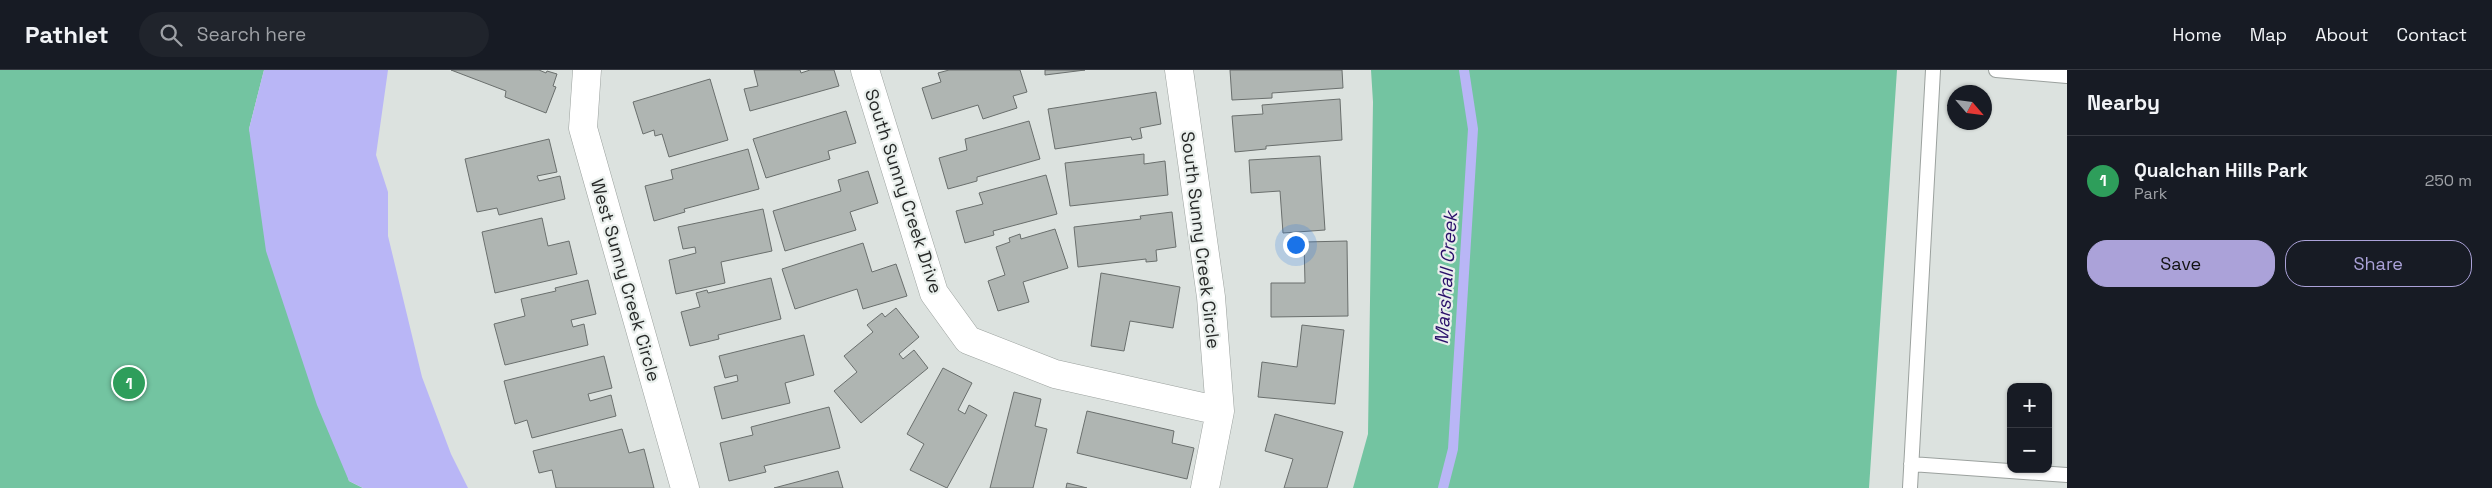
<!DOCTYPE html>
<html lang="en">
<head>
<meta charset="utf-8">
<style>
  body { margin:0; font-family:"Space Grotesk",sans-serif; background:#20242c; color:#f1f3f6 }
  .controls { position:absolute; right:15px; bottom:15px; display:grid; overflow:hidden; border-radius:10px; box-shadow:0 1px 4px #0004 }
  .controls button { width:45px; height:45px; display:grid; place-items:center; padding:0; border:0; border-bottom:1px solid #363941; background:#171b24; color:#f1f3f6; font:25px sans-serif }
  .compass { position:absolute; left:1947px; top:15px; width:45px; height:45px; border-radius:50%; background:#171b24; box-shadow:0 1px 4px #0004; rotate:118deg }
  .you { position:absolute; left:1295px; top:174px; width:18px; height:18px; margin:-12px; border:4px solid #fff; border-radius:50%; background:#1a73e8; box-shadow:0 0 0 8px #1a73e833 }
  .badge { display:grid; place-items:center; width:32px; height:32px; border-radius:50%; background:#aba2d9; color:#fff; font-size:16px; font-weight:700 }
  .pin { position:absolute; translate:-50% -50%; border:2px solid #fff; box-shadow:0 1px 5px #0006 }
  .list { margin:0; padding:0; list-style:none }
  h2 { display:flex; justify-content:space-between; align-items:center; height:65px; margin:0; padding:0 20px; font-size:21px }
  h2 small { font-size:16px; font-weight:400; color:#9ea1a6 }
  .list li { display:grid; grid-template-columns:32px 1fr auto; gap:15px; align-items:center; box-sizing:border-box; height:90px; padding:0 20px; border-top:1px solid #363941 }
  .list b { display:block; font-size:19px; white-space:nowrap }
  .list p { margin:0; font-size:16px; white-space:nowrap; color:#9ea1a6 }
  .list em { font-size:16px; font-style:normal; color:#9ea1a6 }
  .actions { display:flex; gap:10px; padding:15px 20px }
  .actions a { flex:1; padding:11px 0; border:1px solid #aba2d9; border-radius:20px; text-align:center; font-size:18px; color:#aba2d9 }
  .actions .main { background:#aba2d9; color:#111 }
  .icon { flex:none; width:28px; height:28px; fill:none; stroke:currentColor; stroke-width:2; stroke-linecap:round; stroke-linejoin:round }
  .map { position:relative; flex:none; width:2067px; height:418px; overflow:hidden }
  header { display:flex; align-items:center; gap:30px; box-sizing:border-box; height:70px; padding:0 25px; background:#171b24; border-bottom:1px solid #363941 }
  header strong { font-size:24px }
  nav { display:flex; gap:28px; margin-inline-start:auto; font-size:18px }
  .search { width:350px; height:45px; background:#20242c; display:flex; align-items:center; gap:12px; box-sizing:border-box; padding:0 18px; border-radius:28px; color:#9ea1a6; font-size:19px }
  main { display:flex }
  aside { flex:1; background:#171b24 }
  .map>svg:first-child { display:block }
</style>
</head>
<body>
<header>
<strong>Pathlet</strong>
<div class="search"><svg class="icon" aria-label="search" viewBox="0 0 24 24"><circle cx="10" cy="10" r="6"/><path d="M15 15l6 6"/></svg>Search here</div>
<nav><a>Home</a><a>Map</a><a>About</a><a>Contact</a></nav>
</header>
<main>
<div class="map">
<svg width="2067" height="418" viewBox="0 0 2067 418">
  <rect width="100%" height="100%" fill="#dce2df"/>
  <!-- green -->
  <path fill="#73c4a1" d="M0,0H264L249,59L349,411L363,418H0Z
    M1371,0H1897L1869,418H1353L1368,364L1373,32Z"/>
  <!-- water -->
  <path fill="#b9b6f6" d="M264,0H388L376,85L388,122V166L422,307L451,384L468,418H363L349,411L317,335L266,181L249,59Z"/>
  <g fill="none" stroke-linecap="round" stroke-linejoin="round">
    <!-- stream -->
    <path stroke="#b9b6f6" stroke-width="10" d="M1443,418L1453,379L1473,59L1464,0"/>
  </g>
  <!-- building -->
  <path fill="#afb5b2" stroke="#6a6f6d" d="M451,0H539L546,3L547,1L557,4L553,16L556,17L546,43L505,27L506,21Z
    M754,0H800L801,3L810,0H834L839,16L750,41L744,19L758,16Z
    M949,0H1020L1027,22L1013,26L1017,38L983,49L978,35L932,49L922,18L941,12L938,3Z
    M1045,0H1085L1045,5Z
    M1230,0H1342L1343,18L1272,23V28L1232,30Z
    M710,9L728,70L669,87L662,64L655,66L654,60L643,64L633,32Z
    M1156,22L1161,54L1140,58L1142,68L1132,70L1131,67L1055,79L1048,39Z
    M1340,29L1342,70L1266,76V79L1235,82L1232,46L1263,44L1262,35Z
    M846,41L856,73L828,81L830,89L766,108L753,69Z
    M1029,51L1040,89L977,107V111L948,119L939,88L967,80L965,69Z
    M549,69L557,102L537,106L539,111L560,106L565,129L499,145L497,138L477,142L465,89Z
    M748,79L759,119L684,139L685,142L654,151L645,116L673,109L671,100Z
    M1144,84V94L1165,91L1168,125L1070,136L1065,93Z
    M1320,86L1325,160L1283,163L1280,121L1251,123L1249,90Z
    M868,101L878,133L850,142L856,160L785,181L773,141L841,121L838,110Z
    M1046,105L1057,144L993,161L994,165L965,173L956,141L983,134L979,123Z
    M763,139L772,181L721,192L725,213L676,224L669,190L696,183L695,177L683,179L678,157Z
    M1172,142L1176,177L1156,180L1157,191L1146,192V189L1078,197L1074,157L1141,149L1140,146Z
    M542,148L548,176L569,171L577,204L495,223L482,162Z
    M1055,159L1068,198L1023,212L1029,232L998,241L988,211L1005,205L996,177L1010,172L1009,168L1020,164L1021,169Z
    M1347,171L1348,246L1271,247V213H1305L1304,172Z
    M863,173L872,202L896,194L907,226L863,239L857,219L795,239L782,199Z
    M1101,203L1180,217L1173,258L1130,251L1124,281L1091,276Z
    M771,208L781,249L718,265L719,269L690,276L681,242L700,237L696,223L707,220L708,223Z
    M588,210L596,244L571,250L573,257L584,254L588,275L505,295L494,254L525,246L521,229L556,221L555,218Z
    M896,238L919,267L899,284L903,289L914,280L928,298L861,353L834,321L857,302L844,286L873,262L867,255L882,243L885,247Z
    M1302,255L1344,260L1335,334L1258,327L1262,292L1297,297Z
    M804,265L814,305L785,313L790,333L722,349L714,317L738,311L737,305L725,308L719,286Z
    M604,286L612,318L588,324L590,331L611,325L616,346L532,368L527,350L515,354L504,311Z
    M943,298L972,313L958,340L965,344L969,335L987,345L947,418L910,400L924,374L907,364Z
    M1014,322L1041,329L1035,356L1047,359L1033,418H990Z
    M829,337L840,378L764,396L766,402L729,411L720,373L753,365L751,357Z
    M1087,341L1174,361L1172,373L1194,378L1187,409L1077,383Z
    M1275,344L1343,362L1327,418H1284L1293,389L1265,381Z
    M622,359L629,383L644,379L654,418H556L552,400L539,403L533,381Z
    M838,401L843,418H774Z
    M1067,413L1087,418H1066Z"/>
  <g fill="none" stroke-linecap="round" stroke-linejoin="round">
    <!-- service casing -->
    <g stroke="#9ba19e" stroke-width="16">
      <path id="service" d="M1996,0L2067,6
        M1911,394L2067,405
        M1910,418L1933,0"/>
    </g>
    <!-- minor casing -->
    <g stroke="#9ba19e" stroke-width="29">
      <path id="minor" d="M587,0L583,58L685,418
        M865,0L934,223L968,270L1055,304L1220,341
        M1179,0L1211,227L1220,341L1205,418"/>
    </g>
    <!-- service -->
    <use href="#service" stroke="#fff" stroke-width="14"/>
    <!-- minor -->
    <use href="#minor" stroke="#fff" stroke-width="28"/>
  </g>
  <g text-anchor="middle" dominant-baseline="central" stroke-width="4.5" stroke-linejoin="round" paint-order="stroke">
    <!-- street labels -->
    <g font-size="18" fill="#272928" stroke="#e9efec">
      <text transform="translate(904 121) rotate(72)">South Sunny Creek Drive</text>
      <text transform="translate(1201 170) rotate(83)">South Sunny Creek Circle</text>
      <text transform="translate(626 210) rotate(74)">West Sunny Creek Circle</text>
    </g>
    <!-- water labels -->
    <g font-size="19" font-style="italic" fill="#2a106a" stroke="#e9efec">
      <text transform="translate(1446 208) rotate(-86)">Marshall Creek</text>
    </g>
  </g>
</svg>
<div class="controls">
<button>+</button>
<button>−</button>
</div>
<svg class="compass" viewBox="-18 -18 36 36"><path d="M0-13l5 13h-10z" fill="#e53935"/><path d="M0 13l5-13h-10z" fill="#9ea1a6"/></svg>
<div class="you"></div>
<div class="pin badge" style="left:129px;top:313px;background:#2e9e5b">1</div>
</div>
<aside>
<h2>Nearby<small></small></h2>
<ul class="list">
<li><span class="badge" style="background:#2e9e5b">1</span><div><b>Qualchan Hills Park</b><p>Park</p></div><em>250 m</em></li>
</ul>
<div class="actions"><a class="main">Save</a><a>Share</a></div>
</aside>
</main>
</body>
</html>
